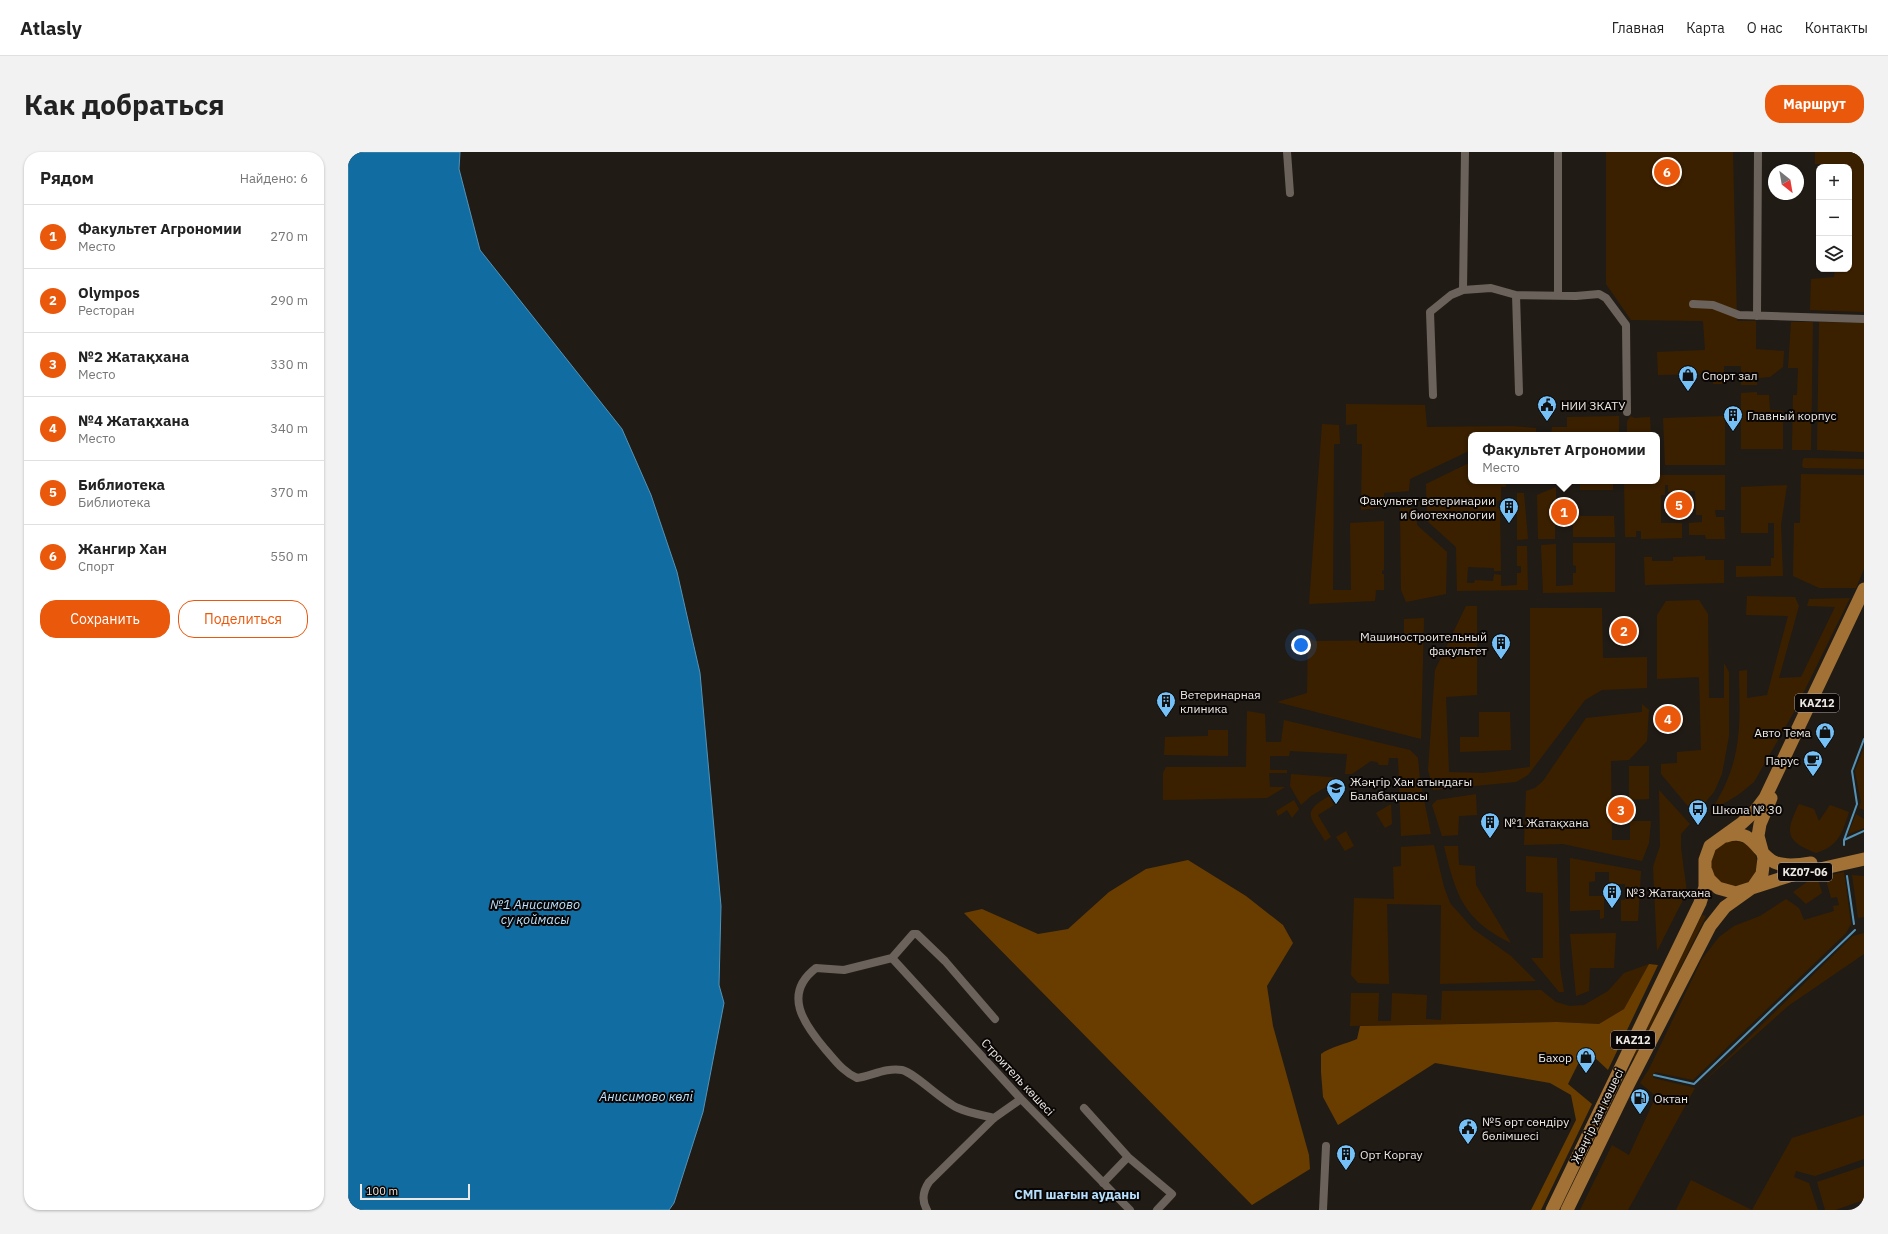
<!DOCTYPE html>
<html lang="ru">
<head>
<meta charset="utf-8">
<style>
  body { margin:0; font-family:"IBM Plex Sans",sans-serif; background:#f2f2f2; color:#222 }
  .controls { position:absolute; right:12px; top:12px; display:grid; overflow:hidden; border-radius:8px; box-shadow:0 1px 3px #0004 }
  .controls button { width:36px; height:36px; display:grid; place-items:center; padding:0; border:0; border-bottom:1px solid #e0e0e0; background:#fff; color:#222; font:20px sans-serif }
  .compass { position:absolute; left:1420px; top:12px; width:36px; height:36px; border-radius:50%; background:#fff; box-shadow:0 1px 3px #0004; rotate:149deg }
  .scale { position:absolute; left:12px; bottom:10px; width:110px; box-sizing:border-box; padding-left:4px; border:2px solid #ece8e4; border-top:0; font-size:11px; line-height:14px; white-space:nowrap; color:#ece8e4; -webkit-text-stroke:3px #090605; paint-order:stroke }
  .you { position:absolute; left:953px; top:493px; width:14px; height:14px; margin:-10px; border:3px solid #fff; border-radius:50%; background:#1a73e8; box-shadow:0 0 0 6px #1a73e833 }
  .badge { display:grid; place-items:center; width:26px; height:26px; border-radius:50%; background:#ea580c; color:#fff; font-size:13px; font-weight:700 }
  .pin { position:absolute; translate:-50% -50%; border:2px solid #fff; box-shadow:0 1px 4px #0006 }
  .popup { position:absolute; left:1120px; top:280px; width:192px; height:52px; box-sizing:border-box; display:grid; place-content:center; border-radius:8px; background:#fff; filter:drop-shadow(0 1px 3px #0005); font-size:13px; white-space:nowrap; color:#767676 }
  .popup b { font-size:15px; color:#222 }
  .popup::after { content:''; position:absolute; left:50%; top:100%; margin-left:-8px; border:8px solid transparent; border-top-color:#fff }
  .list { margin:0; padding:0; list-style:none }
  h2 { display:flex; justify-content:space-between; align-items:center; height:52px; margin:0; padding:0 16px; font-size:17px }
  h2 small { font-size:13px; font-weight:400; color:#767676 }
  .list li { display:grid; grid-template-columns:26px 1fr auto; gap:12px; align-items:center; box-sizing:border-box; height:64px; padding:0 16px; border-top:1px solid #e0e0e0 }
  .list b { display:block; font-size:15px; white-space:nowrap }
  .list p { margin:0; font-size:13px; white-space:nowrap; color:#767676 }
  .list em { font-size:13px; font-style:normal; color:#767676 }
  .actions { display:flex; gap:8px; padding:12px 16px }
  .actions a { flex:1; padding:9px 0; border:1px solid #ea580c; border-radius:16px; text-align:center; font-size:14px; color:#ea580c }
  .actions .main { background:#ea580c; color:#fff }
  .icon { flex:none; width:22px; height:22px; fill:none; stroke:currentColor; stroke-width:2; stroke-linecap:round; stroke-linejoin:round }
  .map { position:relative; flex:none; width:1516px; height:1058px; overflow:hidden; border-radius:16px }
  header { display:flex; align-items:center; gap:24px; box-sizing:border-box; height:56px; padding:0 20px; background:#fff; border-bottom:1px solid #e0e0e0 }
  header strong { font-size:19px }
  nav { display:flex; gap:22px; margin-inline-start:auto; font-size:14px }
  .intro { display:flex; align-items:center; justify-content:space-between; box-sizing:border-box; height:96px; padding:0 24px }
  h1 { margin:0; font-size:28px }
  .button { padding:10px 18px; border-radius:16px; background:#ea580c; color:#fff; font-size:14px; font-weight:700 }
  main { display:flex; gap:24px; padding:0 24px }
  aside { flex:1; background:#fff; border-radius:16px; box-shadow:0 1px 3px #0004 }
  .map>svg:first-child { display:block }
</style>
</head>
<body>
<header>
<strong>Atlasly</strong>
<nav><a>Главная</a><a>Карта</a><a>О нас</a><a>Контакты</a></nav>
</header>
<div class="intro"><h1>Как добраться</h1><a class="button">Маршрут</a></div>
<main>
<aside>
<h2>Рядом<small>Найдено: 6</small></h2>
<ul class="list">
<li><span class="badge">1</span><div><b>Факультет Агрономии</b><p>Место</p></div><em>270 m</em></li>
<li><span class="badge">2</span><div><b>Olympos</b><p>Ресторан</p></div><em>290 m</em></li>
<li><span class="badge">3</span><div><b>№2 Жатақхана</b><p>Место</p></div><em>330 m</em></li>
<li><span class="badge">4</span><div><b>№4 Жатақхана</b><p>Место</p></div><em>340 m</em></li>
<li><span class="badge">5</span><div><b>Библиотека</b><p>Библиотека</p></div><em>370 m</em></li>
<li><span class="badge">6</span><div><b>Жангир Хан</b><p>Спорт</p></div><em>550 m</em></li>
</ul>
<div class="actions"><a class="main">Сохранить</a><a>Поделиться</a></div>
</aside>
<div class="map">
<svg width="1516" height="1058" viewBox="0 0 1516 1058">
  <rect width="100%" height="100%" fill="#211b15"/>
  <!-- green -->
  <path fill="#3b2000" d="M1258,0H1385L1389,169H1408V197L1436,199L1435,215L1422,225L1410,226L1409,233H1393V214H1376V232H1365V222L1310,223L1309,200L1357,198L1355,169L1283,168L1258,132Z
    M1467,0H1516V160L1462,158L1463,127L1486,125L1487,117H1501V15H1491V12H1467Z
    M1443,170H1465L1463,298H1444L1445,243H1449L1450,216H1440Z
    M1471,170L1516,171V300L1469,298Z
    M1409,240V243H1421L1422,258L1435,259V297H1393V241Z
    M998,252L1077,253L1079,275L1165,274L1188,276V283H1123V298L1062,327L1061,339L1036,341V355L1013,358L1014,292H1009V272L998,273Z
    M1271,264V283H1203L1204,275H1219V265Z
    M1283,264L1286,266L1302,265L1303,283H1279V269Z
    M1377,264V313H1317L1315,266Z
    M974,272L991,273L992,292H986L985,438H1003L1002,371L1036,369V418L1034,419V422H1036V438H1028L1027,449L961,452Z
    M1457,306L1516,307V317L1456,316L1454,314L1455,307Z
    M1123,310V329H1158V335H1153V348L1149,349V356L1152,357L1153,419H1146V416L1120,415L1119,431H1126L1127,428L1145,429L1146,422L1153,423V434L1169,433V421H1173V414H1169V394H1179L1180,438L1109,439L1108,395L1079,369L1078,332Z
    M1453,322L1516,323V417L1508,436H1471L1445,424L1446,371H1452Z
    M1309,323H1377V358H1367L1368,365H1376L1377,387H1358L1357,383H1341V371L1354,370V363H1348L1347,339L1320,340V333H1317V343H1313V371H1334V386L1293,387V379H1288V385H1277L1276,329H1309Z
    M1232,329H1265V338H1232Z
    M1439,333L1433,373L1435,424L1388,425V414H1423V406H1426V371H1420V381H1393V335Z
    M1208,335V348H1204V357H1207V387H1190L1189,343Z
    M1169,341H1176L1180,387L1169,388Z
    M1052,356H1068L1069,373L1099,400L1098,442L1058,450L1053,438Z
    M1225,364H1266L1267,385H1225Z
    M1225,391H1267V440L1195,441L1193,393L1208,392V434L1225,433V421H1228V414L1225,413Z
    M1357,404V408H1376V431L1297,433L1296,405H1304V409H1325V405Z
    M1399,444L1447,445L1451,454L1431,526L1453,525L1487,455L1459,454L1461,447L1502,446L1446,560L1406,630L1390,643L1363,659C1395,608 1392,576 1391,519L1399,518V546L1419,543L1440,464L1398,463Z
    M1351,448L1360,462L1361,546H1376V511L1381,520V584L1374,622L1366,640L1350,659L1353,664L1349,665L1313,622V612L1329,611V600L1353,598L1351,525L1309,527V463L1318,449Z
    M1118,454H1129V543L1098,545L1101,620L1135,621L1182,615V456H1254L1255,506L1299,505V536L1254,538L1237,548L1180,623L1168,630L1085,638L1080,618L1087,518Z
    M1076,466L1073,587L929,550L959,541L960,485L967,489L1056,488V467Z
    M1294,552L1301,558L1299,589L1281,608L1263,609L1264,688H1282V669H1303L1301,691L1294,709L1215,692L1176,693L1178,639L1187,636L1195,629L1238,566L1294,560Z
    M899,559L917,562L918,590H933L936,568L1062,598L1070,606L1072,628L1083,682L1053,684L1050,606H1041L1040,613H1031L1029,610L1023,609L1004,622H997L999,602L942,599L941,604H922V618H939V621H921L922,635H937L919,646L815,648V621L818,615H898Z
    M1131,560H1162L1163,598L1112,600V585H1131Z
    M860,578H880V604L816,603L817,585L860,584Z
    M1516,596V658L1511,656L1513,650L1507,619Z
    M1281,614H1301V647L1281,648Z
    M943,622L993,626L963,644L953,653L942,634Z
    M1311,638L1342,672L1333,682V696L1339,740L1309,799L1305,715L1312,694Z
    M1128,642L1129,663L1111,664L1110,683L1094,684L1084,653L1089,648Z
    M981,644L986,653L970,663L983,685L977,689C963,665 952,661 981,644Z
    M946,648L951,657L944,666L939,658L930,664L928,659Z
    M1043,652L1044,672L1037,676L1028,661Z
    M1451,652L1466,657L1471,669L1482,653L1501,660C1494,681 1491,694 1468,701C1437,689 1437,680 1451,652Z
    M1508,662L1516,667V676L1500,682Z
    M998,679L1006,694L997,699L988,685Z
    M1363 712a23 23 0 1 1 46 0a23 23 0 1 1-46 0Z
    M1086,693L1096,735L1102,751L1125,777L1163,804L1188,829L1092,832L1093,753L1039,752L1041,832L1010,831L1003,823L1006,746L1046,747L1045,715L1053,714V695Z
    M1096,694H1110L1111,713L1127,714L1128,733L1163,791C1114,767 1108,742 1096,694Z
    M1178,704L1209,706L1212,816L1216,840H1211L1183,806H1195V741L1178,740Z
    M1222,706L1293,719L1290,769H1273V748H1277V732H1261V720H1247V729L1241,730V744H1256V766L1252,767V758L1222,759Z
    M1496,720L1503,772L1498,781L1345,928L1307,920L1305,926L1347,936L1280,1058H1232L1264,993L1281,1003L1308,944L1292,931L1301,917L1354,807L1371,785L1386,774L1412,764L1438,747L1451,756L1456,768L1486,759L1485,754L1491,753L1489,745L1483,746L1477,724Z
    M1504,723L1516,724V765L1510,766Z
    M1470,727L1474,741L1458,752L1445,740L1459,730Z
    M1354,763L1358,764L1287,906L1284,905Z
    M1268,781L1266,816H1242L1241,839L1228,844L1222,782Z
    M1516,781V802L1440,854L1352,933L1505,784Z
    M1301,812L1276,857L1251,872L1209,870L1002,874L1003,841H1031L1030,869H1043L1044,841L1079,843L1078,867L1093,868L1094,839L1193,838L1208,850L1222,854L1236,853L1260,839L1276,821Z
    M1516,963V1007L1467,1024L1448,1019L1446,1025L1461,1031L1470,1058H1404L1444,986Z
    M1516,1014V1048L1487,1058H1477L1469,1030Z
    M1343,1028L1404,1058H1328Z"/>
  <!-- forest -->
  <path fill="#693d00" d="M840,708L898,744L935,773L945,791L919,834L925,874L961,1003L962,1017L904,1053L616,761L634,757L690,782L720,777L761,740L798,717Z
    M1301,812L1310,813L1260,918L1244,903L1235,902L1220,932L1244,952L1193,1058H1183L1228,968L1223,943L1202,931L1087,911L990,973L975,945L973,920V902C982,895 998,892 1009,887L1012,874L1209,870L1251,872L1276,857Z"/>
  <!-- water -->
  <path fill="#116da1" stroke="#5392b5" d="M0,0H112L111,17L132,98L274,277L303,343L329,420L352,521L373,754L371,833L376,851L355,960L326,1051L321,1058H0Z"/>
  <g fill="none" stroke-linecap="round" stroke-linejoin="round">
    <!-- stream -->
    <path stroke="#5392b5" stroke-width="2" d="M1496,688L1509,652L1504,619L1516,587
      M1496,693V688L1516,679
      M1499,724L1506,772
      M1306,923L1346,932L1507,778"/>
    <!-- street -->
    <path stroke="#6a625b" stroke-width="8" d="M939,0L942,41
      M1115,138L1117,0
      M1168,143L1171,240
      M1210,143V0
      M1345,152L1365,153L1391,163L1516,167
      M1409,164L1410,0
      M1085,243L1082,160L1103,143L1115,138L1143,136L1168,143L1228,144L1251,142L1258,146L1278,173L1279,260
      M544,806L673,947L782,1058
      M736,956L780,1005L824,1042L809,1058
      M646,966C634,963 621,961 610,956C594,949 567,921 554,918C539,915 523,924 509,926C495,920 487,908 477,897C456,872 434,842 468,816L496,818L544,806L565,782H569L597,809L647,867
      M755,1031L780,1005
      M579,1058C573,1048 575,1039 581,1030L646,966L673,947
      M975,1058L978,994"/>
    <!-- primary -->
    <path stroke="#a17135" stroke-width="13" d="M1378,684C1405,675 1408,701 1426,710C1437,715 1451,713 1463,711
      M1358,719L1361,727L1370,736L1388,741L1441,724L1516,707
      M1204,1058L1352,751L1357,735V708L1362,694L1394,671L1408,658L1417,646L1516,437
      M1219,1058L1279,935L1362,774L1377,755L1405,735L1414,722L1416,706L1410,684L1412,672L1423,646"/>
  </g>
  <!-- icons -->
  <defs>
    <g id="shop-pin" transform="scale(1)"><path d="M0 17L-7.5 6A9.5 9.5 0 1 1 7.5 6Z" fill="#75c0f6" stroke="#090605"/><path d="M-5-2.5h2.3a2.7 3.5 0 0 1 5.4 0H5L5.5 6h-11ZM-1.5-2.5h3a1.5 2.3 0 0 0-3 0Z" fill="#111"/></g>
    <g id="civic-pin" transform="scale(1)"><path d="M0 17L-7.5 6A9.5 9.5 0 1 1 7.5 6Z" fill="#75c0f6" stroke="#090605"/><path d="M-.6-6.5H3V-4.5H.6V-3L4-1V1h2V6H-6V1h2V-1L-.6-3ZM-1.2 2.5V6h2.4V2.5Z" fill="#111"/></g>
    <g id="building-pin" transform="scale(1)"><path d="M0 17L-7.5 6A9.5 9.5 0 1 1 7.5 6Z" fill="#75c0f6" stroke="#090605"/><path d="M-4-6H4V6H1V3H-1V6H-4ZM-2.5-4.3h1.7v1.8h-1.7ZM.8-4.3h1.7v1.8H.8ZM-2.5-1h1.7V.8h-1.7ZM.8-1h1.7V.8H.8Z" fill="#111"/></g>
    <g id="cafe-pin" transform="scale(1)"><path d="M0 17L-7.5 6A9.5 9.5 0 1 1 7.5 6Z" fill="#75c0f6" stroke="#090605"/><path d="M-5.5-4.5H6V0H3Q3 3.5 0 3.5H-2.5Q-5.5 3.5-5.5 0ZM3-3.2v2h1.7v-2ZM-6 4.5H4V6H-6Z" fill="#111"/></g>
    <g id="school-pin" transform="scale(1)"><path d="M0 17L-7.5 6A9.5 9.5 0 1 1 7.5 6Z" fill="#75c0f6" stroke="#090605"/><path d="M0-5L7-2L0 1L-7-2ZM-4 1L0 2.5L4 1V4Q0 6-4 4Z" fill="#111"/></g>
    <g id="bus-pin" transform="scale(1)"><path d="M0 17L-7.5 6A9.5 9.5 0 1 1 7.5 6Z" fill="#75c0f6" stroke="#090605"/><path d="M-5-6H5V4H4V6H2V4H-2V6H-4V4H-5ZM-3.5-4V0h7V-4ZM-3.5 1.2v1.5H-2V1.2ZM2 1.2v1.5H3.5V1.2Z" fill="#111"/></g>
    <g id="fuel-pin" transform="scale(1)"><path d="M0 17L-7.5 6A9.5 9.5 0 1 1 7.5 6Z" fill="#75c0f6" stroke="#090605"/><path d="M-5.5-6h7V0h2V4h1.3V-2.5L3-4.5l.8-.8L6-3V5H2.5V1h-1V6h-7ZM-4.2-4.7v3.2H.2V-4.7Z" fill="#111"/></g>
  </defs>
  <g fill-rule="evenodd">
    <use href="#shop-pin" x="1340" y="223"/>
    <use href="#civic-pin" x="1199" y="253"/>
    <use href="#building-pin" x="1385" y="263"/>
    <use href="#building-pin" x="1161" y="355"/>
    <use href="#building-pin" x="1153" y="491"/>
    <use href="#building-pin" x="818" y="549"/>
    <use href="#shop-pin" x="1477" y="580"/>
    <use href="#cafe-pin" x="1465" y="608"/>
    <use href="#school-pin" x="988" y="636"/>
    <use href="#bus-pin" x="1350" y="657"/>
    <use href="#building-pin" x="1142" y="670"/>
    <use href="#building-pin" x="1264" y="740"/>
    <use href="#shop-pin" x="1238" y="905"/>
    <use href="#fuel-pin" x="1292" y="946"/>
    <use href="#civic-pin" x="1120" y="976"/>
    <use href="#building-pin" x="998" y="1002"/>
  </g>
  <g text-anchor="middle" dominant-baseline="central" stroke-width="4" stroke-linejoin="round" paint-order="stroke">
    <!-- shield labels -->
    <g fill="#090605" stroke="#a8a4a1" stroke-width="1">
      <rect x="1447" y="542" width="44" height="18" rx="3"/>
      <rect x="1430" y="711" width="54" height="18" rx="3"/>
      <rect x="1263" y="879" width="44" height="18" rx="3"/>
    </g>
    <g font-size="11" font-weight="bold" fill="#ece8e4">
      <text x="1469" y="551">KAZ12</text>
      <text x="1457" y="720">KZ07-06</text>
      <text x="1285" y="888">KAZ12</text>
    </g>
    <!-- poi labels -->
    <g font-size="12" fill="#ece8e4" stroke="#090605" text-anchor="start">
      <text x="1354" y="223">Спорт зал</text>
      <text x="1213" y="253">НИИ ЗКАТУ</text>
      <text x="1399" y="263">Главный корпус</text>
      <text x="1147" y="348" text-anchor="end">Факультет ветеринарии<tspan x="1147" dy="14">и биотехнологии</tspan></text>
      <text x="1139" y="484" text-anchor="end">Машиностроительный<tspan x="1139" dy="14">факультет</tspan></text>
      <text x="832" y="542">Ветеринарная<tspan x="832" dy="14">клиника</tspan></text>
      <text x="1463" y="580" text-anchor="end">Авто Тема</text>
      <text x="1451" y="608" text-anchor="end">Парус</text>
      <text x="1002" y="629">Жәңгір Хан атындағы<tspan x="1002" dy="14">Балабақшасы</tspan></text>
      <text x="1364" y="657">Школа № 30</text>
      <text x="1156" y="670">№1 Жатақхана</text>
      <text x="1278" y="740">№3 Жатақхана</text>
      <text x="1224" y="905" text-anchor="end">Бахор</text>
      <text x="1306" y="946">Октан</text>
      <text x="1134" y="969">№5 өрт сөндіру<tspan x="1134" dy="14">бөлімшесі</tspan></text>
      <text x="1012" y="1002">Орт Коргау</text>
    </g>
    <!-- street labels -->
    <g font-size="12" fill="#ece8e4" stroke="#090605">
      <text transform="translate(670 925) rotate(47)">Строитель көшесі</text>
      <text transform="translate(1249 964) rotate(-64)">Жәңгір хан көшесі</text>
    </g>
    <!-- water labels -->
    <g font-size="13" font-style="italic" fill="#b9e0fd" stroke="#090605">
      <text x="187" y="752">№1 Анисимово<tspan x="187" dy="15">су қоймасы</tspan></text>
      <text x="298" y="944">Анисимово көлі</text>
    </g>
    <!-- neighbourhood labels -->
    <g font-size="13" font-weight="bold" fill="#b6dffd" stroke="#090605">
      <text x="729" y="1042">СМП шағын ауданы</text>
    </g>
  </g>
</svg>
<div class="controls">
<button>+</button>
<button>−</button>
<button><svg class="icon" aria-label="layers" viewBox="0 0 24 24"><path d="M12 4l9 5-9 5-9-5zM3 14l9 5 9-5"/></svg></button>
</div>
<svg class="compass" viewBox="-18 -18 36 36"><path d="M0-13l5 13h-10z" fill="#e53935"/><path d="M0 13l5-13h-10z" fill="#767676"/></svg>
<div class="scale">100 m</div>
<div class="you"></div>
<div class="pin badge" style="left:1216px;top:360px">1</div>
<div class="popup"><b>Факультет Агрономии</b>Место</div>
<div class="pin badge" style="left:1276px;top:479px">2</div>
<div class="pin badge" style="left:1273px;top:658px">3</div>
<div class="pin badge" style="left:1320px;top:567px">4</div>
<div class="pin badge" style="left:1331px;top:353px">5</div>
<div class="pin badge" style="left:1319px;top:20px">6</div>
</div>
</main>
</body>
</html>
